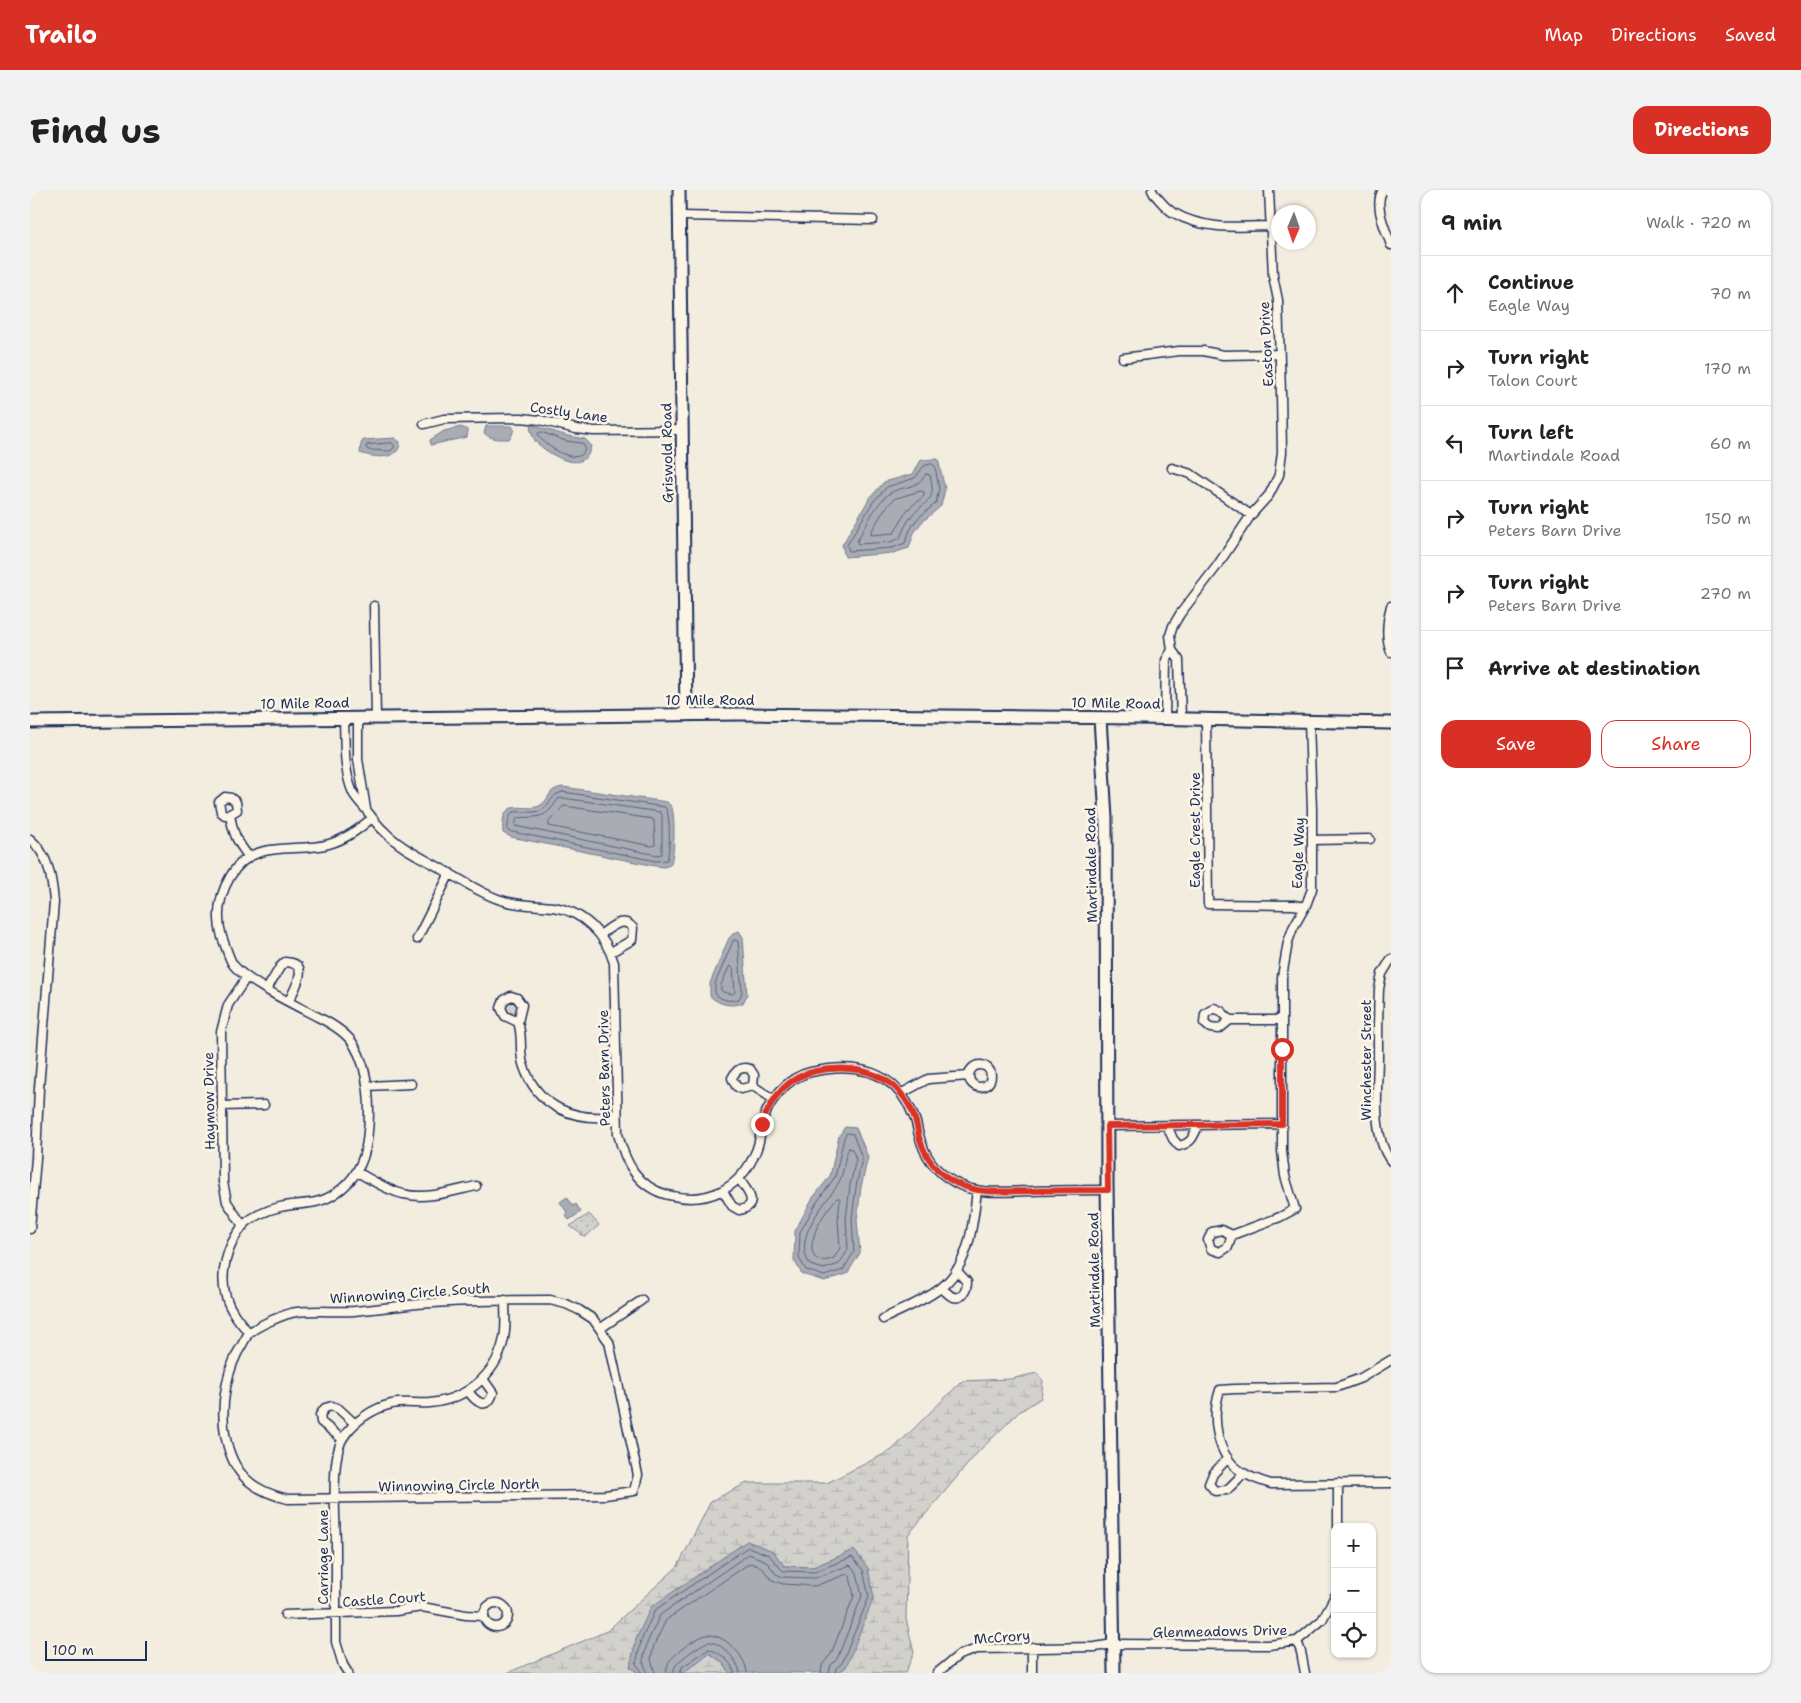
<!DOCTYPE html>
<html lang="en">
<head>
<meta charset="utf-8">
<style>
  body { margin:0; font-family:"Shantell Sans",sans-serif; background:#f2f2f2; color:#222 }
  .controls { position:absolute; right:15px; bottom:15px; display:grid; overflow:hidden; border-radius:10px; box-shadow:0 1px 4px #0004 }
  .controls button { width:45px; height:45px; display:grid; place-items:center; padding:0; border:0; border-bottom:1px solid #e0e0e0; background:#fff; color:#222; font:25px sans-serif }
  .compass { position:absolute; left:1241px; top:15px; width:45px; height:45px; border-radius:50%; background:#fff; box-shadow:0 1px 4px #0004; rotate:182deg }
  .scale { position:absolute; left:15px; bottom:12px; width:102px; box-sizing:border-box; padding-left:5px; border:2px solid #1b2f5e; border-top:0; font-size:14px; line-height:18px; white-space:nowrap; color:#1b2f5e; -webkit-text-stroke:4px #fcf5e5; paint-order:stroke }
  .stop { position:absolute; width:15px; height:15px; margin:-11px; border:4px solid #d93025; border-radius:50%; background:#fff }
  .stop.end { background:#d93025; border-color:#fff; box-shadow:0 1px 5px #0008 }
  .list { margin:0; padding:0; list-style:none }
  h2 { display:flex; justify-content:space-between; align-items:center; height:65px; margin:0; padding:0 20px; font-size:21px }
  h2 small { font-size:16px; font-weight:400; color:#767676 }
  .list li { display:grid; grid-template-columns:32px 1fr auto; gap:15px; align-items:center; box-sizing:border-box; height:75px; padding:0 20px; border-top:1px solid #e0e0e0 }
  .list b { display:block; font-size:19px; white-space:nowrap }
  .list p { margin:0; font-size:16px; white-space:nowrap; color:#767676 }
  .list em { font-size:16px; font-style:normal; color:#767676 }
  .actions { display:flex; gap:10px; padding:15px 20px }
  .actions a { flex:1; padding:11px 0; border:1px solid #d93025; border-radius:15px; text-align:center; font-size:18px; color:#d93025 }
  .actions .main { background:#d93025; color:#fff }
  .icon { flex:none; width:28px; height:28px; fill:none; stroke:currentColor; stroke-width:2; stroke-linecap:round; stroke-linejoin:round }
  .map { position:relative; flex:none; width:1361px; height:1483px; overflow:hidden; border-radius:15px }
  header { display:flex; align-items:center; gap:30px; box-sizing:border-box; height:70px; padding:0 25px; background:#d93025; color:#fff }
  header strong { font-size:24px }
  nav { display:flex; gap:28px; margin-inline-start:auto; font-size:18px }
  .intro { display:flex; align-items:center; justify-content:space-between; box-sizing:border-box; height:120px; padding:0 30px }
  h1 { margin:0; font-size:35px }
  .button { padding:12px 22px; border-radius:15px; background:#d93025; color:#fff; font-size:18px; font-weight:700 }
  main { display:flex; gap:30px; padding:0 30px }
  aside { flex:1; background:#fff; border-radius:15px; box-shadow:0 1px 4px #0004 }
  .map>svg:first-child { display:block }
</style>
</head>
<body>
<header>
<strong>Trailo</strong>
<nav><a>Map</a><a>Directions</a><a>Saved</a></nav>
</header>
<div class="intro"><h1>Find us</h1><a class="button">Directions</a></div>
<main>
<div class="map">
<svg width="1361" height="1483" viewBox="0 0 1361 1483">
  <defs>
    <pattern id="grass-tufts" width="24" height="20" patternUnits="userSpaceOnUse" patternTransform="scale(1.25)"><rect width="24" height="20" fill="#d3d1cc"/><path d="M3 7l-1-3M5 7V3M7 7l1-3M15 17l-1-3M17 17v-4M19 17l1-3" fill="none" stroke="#b5b4b2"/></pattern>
    <pattern id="wetland-marsh" width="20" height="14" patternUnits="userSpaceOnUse" patternTransform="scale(1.25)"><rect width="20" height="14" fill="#d3d1cc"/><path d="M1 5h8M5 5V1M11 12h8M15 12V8" fill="none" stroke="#b5b4b2"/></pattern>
    <pattern id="park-dots" width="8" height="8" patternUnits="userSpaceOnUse" patternTransform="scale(1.25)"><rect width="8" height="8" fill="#d3d1cc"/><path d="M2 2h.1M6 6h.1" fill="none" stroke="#b5b4b2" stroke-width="1.8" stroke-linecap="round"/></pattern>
  </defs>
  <rect width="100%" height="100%" fill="#f3ede0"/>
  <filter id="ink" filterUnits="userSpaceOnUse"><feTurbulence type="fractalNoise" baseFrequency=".02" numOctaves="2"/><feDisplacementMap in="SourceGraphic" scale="10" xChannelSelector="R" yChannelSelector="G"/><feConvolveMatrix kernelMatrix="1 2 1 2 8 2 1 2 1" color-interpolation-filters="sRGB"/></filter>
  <g filter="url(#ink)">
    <!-- grass -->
    <path fill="url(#grass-tufts)" stroke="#778095" d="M476 817a6 6 0 1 1 12 0a6 6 0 1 1-12 0Z"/>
    <!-- wetland -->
    <path fill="url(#wetland-marsh)" stroke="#778095" d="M1007,1183L1013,1191L1011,1208L989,1222L948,1262L878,1345L876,1429L884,1463L875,1483H807L816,1477L824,1361L783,1377L754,1376L743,1361L600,1477L609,1483H477L577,1441L648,1376L681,1311L717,1293H797L862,1260L932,1191L980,1189Z
      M679,1463L692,1472L700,1483H653Z"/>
    <!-- park -->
    <path fill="url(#park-dots)" stroke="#778095" d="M559,1024L569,1035L555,1047L540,1036Z"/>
    <!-- water -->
    <path fill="#a9acb3" stroke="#707a91" d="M502,235L538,246L555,249L561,255C557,287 520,266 506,252C503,248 501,242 500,237Z
      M456,236H482L484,239L482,245L479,249C470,249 461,250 454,243Z
      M431,237L438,240L437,247L401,255L400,250L414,241Z
      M365,248L370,252C370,271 344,268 330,263L331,254L333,250Z
      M908,269L915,299L911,316L891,333L884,343L879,358L863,363L815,367L812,355L839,309L854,292L883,284L891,270Z
      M533,597L637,612C640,615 640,615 642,618C645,628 645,666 640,675L634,677L625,676L481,647L473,643C470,604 494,623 509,616C521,610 516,599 533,597Z
      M709,741L713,747L717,805L713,813C702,817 689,815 680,806V793L699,748L704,743Z
      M815,937L826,938L838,967L831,997L827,1030L830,1063L817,1084L794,1091L772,1084L764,1070L765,1041L782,1009L800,986L809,946Z
      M537,1007L543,1016L546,1014L551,1022L539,1030L536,1026L538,1024L530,1012Z
      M717,1351L743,1361L754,1376L783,1377L824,1360L838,1378L844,1407L816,1477L807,1483H700L692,1472L679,1463L653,1483H609L600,1477L606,1449L621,1417Z"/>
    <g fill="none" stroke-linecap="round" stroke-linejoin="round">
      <!-- shore -->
      <path stroke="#546180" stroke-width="1" d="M511,242L536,251L552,253L555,257C554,280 512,256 508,244Z
        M362,253L365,257L360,261L338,260L336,258L337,255Z
        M902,274L905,276L909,299L906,313L886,330L880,340L875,353L862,358L819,361L817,355L843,312L857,297L885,288L894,276Z
        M896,284L900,285C906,310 899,309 883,324C877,331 873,340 870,348L861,352L828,354L827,351C835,337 848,309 862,302C876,295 886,300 896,284Z
        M891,301L894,302V306L877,320L864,343L841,345V342L854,320L864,309Z
        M533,602L635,617C641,625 640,660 637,670L626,671L478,641C477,635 479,626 483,622C492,621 505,624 512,620C521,614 521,604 533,602Z
        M533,608L630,622L632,625V664L627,665L485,636L487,628C510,626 515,630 528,609Z
        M534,616L623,629L624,631L625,655L622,656L519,636V632Z
        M704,750L708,751L712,803L709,809C702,812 689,810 685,803V794Z
        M700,776L703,778L705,802L703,804L693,802L691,800V795Z
        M817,943L823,944L832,968L826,997L822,1029L824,1062L813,1080L794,1086L776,1080L769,1068L770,1042L787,1012L805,987L814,948Z
        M819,958L822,959L826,969L820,995L816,1029L818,1060L809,1074L794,1079L780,1075C761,1046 796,1015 809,992C815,981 813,968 819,958Z
        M809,1008L810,1010L808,1030L810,1058L804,1068C785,1076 778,1064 784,1046C787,1033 798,1019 806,1009Z
        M611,1483L610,1479L606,1474L611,1451L625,1420L718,1357L739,1365L753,1381L784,1382L822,1367L833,1380L839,1407L812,1473L806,1478L805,1483
        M617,1483L613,1471L617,1453L630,1425L719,1364L736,1371L746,1384L753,1387L785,1388L820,1375L827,1383L832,1406L807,1469L801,1475L799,1483
        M625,1483L621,1469L624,1455L636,1430L720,1373L731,1377L742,1390L753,1394L785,1396L817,1384L820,1386L824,1406L801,1464L792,1475L791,1483
        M636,1483C637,1479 637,1475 639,1472C644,1464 668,1445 678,1445C694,1444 717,1467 717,1483
        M644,1483C644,1480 644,1478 646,1475C649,1470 672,1453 678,1452C690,1451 709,1471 710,1483
        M650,1483L652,1477L679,1459C690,1463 702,1471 704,1483"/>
      <!-- street casing -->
      <g stroke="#1b2f5e" stroke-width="11">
        <path id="street" d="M1122,0L1124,4C1130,10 1136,19 1144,23C1173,40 1207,37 1240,36
          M1353,0C1343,15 1356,40 1361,55
          M650,26L843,30
          M1093,168L1149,161H1173L1193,165L1249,164
          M394,234L414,229L491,228L510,230L546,239L564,241L652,240
          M1142,278L1161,284L1221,325
          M344,416L346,528
          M1361,416C1357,431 1355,447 1361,462
          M314,528C315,553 313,580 323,603C327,610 332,614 337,621C342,627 347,635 354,641C371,659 396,669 417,682C435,692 452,704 471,710C488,716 506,715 523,717C553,721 576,745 584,773L588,944C595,972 607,997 638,1005C677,1015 711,999 726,961C730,952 730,944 732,935C737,912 757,887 781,882C826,872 866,880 884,927C887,933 887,939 889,945C894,965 906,982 924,992C947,1006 977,1001 1002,1001C1027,1000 1052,1000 1078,1000
          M328,528V569L336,619
          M1151,528L1149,470L1142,460L1140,445L1143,436L1150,424L1187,376L1221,325L1239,305L1249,285L1252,262L1251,203L1248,110L1243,86L1239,0
          M1135,529L1136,470L1142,460
          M1176,529L1178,714L1264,715L1275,717
          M200,624L195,625L191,622L189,612L195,607L201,608L206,612L207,620L200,624C203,644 207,652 219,667
          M0,649C19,665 22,689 24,712L9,898L6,968L0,1039
          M1282,650L1340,649
          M570,745C580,738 593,725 603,738L602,750L581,762
          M387,749L420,683
          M1361,769L1352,784L1349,799C1348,821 1348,843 1348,865C1348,896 1341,946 1361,971
          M237,799L250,777L255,772C282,773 265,797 259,811
          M481,806L487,808L492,815L488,832L475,826L471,818L474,810Z
          M1200,830L1191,821L1184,818L1175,824L1174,833L1180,838L1189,839L1200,830H1251
          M488,832C493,846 489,860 493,874C507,918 545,932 587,926
          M939 886a11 11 0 1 1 22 0a11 11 0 1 1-22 0Z
          M337,896L381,894
          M723,896L724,885L720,879C711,876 706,880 702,888L706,896L711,899L723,896L743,909
          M872,903L898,889L939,886
          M192,916L234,915
          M1077,936L1252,934
          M1137,936L1143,949L1149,956C1162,953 1163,947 1168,936
          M327,982C342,990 356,1000 373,1004C396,1010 423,1001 446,996
          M693,1001L702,1016L709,1020C731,1016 717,1000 709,989
          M213,1036L197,1012L193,992L191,842L198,815L216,788
          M1202,1045L1198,1057L1190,1062L1181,1059L1178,1050L1182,1042L1192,1040L1202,1045L1250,1027L1265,1019L1255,986L1252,961V787L1258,752L1263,738L1276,715L1282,699V620L1279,531
          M911,1098C914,1100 918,1104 921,1106C931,1111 937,1101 937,1092L926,1080
          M520,1110L536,1114L549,1120L563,1129L579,1152L608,1285L604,1301L575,1305L258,1309C220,1300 202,1283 195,1244C190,1214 197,1178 213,1153C215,1150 217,1145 219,1143C227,1136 256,1123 267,1122C286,1120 305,1122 324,1121C350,1119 377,1114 403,1113C442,1110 481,1110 520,1110Z
          M853,1129C872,1119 895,1111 912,1097C940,1074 943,1034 947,1000
          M571,1138L612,1110
          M219,1143C210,1132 200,1121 196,1107C189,1084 197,1056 212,1037C220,1027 237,1020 250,1017C270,1012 286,1017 306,1003C324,991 334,972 337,951C341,921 340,881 324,855C317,843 300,833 288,827C267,816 214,791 202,773C198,765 195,755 192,747C186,727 189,706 200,687C222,647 265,664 299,654C316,649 329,639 342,628
          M1361,1170L1331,1188L1307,1197L1204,1199L1190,1200C1181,1227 1186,1266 1212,1282C1221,1288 1231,1291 1241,1294L1361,1293
          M438,1201C445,1211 457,1222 463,1203L453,1189
          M312,1249L291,1232L290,1225L295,1218L302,1216L309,1219L324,1233
          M1198,1268L1183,1284L1179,1294L1185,1301L1197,1300L1214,1283
          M1308,1293V1337
          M454 1425a12 12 0 1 1 24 0a12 12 0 1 1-24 0Z
          M255,1425L366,1421L392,1417L436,1425L453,1426
          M1267,1451L1271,1462L1275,1483
          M1002,1457V1483
          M318,1483L313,1475L306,1452C306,1420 306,1388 306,1357C306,1331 300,1269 313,1248C323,1232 343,1218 362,1214C374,1211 387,1214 400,1213C439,1209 471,1181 475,1141C476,1131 475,1120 475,1110
          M907,1483L929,1465L947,1459L1065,1457L1083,1454L1239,1455L1267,1451L1292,1430L1305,1406"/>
      </g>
      <!-- secondary casing -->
      <g stroke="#1b2f5e" stroke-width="15">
        <path id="secondary" d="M649,0L656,525
          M1070,528L1076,628L1077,994L1084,1483
          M0,532L710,524L1110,528L1361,533"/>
      </g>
      <!-- street -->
      <use href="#street" stroke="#fcf5e5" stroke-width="8"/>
      <!-- secondary -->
      <use href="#secondary" stroke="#fcf5e5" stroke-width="11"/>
    </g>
  </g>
  <g fill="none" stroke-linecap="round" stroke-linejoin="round" filter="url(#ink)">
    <!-- route -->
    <path stroke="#d93025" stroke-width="6" d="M732,934C741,908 757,887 786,881C828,873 870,884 885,929C887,935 888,941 889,947C895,967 908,985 926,993C950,1005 976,1001 1001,1001C1027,1000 1052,1000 1078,1000L1077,936L1252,934V859"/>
  </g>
  <g text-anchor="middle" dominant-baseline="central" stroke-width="5" stroke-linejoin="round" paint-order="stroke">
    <!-- street labels -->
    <g font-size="14" fill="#1b2f5e" stroke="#fcf5e5">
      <text transform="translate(1236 154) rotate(-93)">Easton Drive</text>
      <text transform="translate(539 222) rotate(8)">Costly Lane</text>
      <text transform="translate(637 263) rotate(-91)">Griswold Road</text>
      <text x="680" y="510">10 Mile Road</text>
      <text transform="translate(275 513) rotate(-1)">10 Mile Road</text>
      <text transform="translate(1086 513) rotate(1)">10 Mile Road</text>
      <text transform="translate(1165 640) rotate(-90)">Eagle Crest Drive</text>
      <text transform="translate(1268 663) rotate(-88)">Eagle Way</text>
      <text transform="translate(1061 675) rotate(-91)">Martindale Road</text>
      <text transform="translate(1336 870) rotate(-90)">Winchester Street</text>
      <text transform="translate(574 878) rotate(-91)">Peters Barn Drive</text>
      <text transform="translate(179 911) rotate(-91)">Haymow Drive</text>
      <text transform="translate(1064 1080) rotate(-91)">Martindale Road</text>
      <text transform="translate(380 1103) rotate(-4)">Winnowing Circle South</text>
      <text transform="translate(429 1295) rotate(-1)">Winnowing Circle North</text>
      <text transform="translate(293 1367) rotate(-90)">Carriage Lane</text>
      <text transform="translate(354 1409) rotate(-4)">Castle Court</text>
      <text transform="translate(1190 1441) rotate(-1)">Glenmeadows Drive</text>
      <text transform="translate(972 1447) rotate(-4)">McCrory</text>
    </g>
  </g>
</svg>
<div class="controls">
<button>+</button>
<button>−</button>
<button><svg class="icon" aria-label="locate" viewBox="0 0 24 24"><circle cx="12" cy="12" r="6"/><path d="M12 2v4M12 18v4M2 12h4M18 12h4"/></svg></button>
</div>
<svg class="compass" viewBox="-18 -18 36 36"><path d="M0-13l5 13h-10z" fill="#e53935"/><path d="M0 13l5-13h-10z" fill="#767676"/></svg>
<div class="scale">100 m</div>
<div class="stop" style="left:1252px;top:859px"></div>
<div class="stop end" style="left:732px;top:934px"></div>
</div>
<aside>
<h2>9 min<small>Walk · 720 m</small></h2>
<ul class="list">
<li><svg class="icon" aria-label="ahead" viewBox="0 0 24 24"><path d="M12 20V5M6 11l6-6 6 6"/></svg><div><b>Continue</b><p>Eagle Way</p></div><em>70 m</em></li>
<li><svg class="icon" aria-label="right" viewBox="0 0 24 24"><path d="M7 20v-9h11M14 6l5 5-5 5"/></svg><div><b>Turn right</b><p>Talon Court</p></div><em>170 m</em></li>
<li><svg class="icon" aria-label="left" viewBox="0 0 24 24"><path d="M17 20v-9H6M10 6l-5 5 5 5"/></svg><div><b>Turn left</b><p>Martindale Road</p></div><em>60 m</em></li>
<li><svg class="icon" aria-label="right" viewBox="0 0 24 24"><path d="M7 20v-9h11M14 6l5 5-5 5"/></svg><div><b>Turn right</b><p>Peters Barn Drive</p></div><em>150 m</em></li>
<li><svg class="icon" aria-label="right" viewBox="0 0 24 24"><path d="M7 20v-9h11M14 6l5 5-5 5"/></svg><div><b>Turn right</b><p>Peters Barn Drive</p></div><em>270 m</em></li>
<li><svg class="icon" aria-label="arrive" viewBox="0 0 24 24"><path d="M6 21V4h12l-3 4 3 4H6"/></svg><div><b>Arrive at destination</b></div></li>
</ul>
<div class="actions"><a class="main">Save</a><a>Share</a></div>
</aside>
</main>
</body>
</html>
